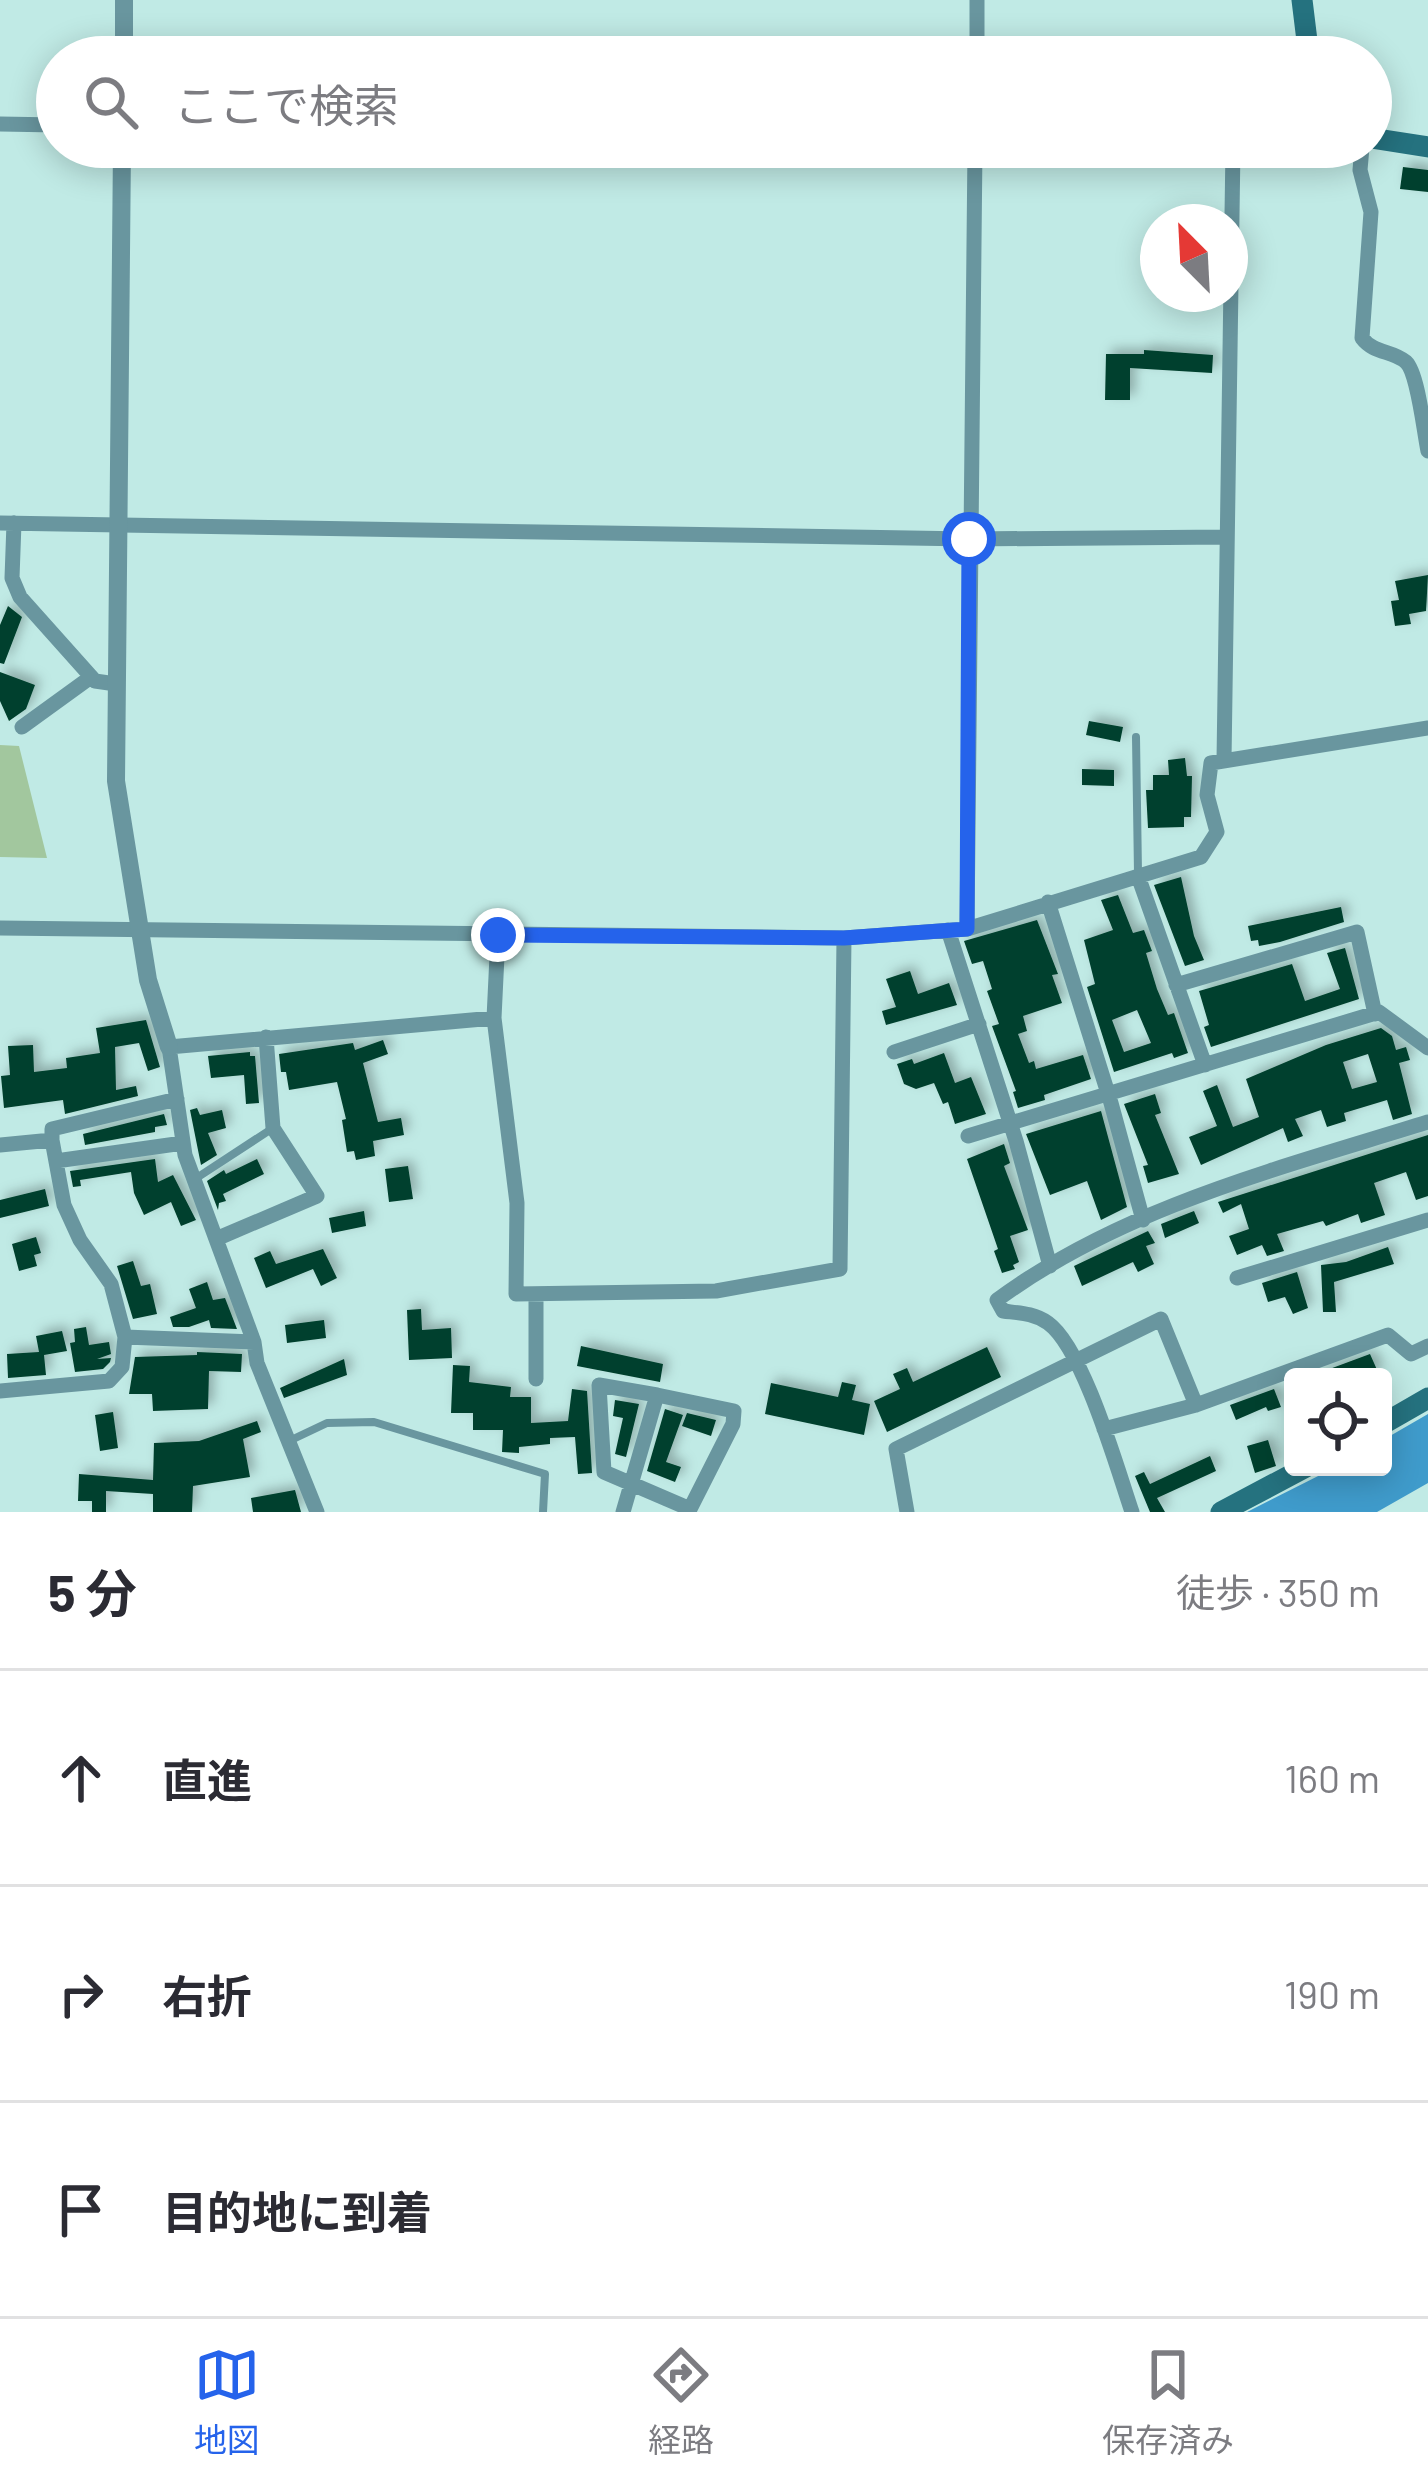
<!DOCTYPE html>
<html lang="ja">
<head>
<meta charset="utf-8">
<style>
  body { margin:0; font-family:Barlow,"Noto Sans JP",sans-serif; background:#f2f2f3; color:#2b2b33 }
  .controls { position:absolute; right:36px; bottom:36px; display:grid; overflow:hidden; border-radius:12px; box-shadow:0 6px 30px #0003 }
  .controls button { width:108px; height:108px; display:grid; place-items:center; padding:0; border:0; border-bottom:3px solid #e1e1e2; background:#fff; color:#2b2b33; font:60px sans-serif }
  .compass { position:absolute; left:1140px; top:204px; width:108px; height:108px; border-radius:50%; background:#fff; box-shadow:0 6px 30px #0003; rotate:336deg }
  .stop { position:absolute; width:36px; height:36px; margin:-27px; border:9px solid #2563eb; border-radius:50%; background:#fff }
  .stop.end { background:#2563eb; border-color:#fff; box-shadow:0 3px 12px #0008 }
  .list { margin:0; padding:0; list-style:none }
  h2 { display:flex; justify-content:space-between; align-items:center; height:156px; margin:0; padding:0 48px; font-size:51px }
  h2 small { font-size:39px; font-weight:400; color:#7c7c81 }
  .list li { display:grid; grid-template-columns:78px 1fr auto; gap:36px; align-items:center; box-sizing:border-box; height:216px; padding:0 48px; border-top:3px solid #e1e1e2 }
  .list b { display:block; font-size:45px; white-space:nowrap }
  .list em { font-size:39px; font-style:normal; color:#7c7c81 }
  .icon { flex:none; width:66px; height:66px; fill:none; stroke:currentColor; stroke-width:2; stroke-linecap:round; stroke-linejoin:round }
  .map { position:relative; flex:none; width:1428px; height:1512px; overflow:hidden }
  .search { position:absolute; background:#fff; box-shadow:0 6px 30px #0003; left:36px; right:36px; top:36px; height:132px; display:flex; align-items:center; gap:30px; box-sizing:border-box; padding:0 42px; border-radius:66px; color:#7c7c81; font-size:45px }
  .sheet { height:804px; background:#fff }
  nav { display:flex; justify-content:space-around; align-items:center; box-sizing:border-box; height:168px; border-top:3px solid #e1e1e2; background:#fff; font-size:33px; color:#7c7c81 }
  nav a { display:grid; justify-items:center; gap:6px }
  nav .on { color:#2563eb }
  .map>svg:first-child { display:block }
</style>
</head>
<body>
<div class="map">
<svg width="1428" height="1512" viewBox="0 0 1428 1512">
  <defs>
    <filter id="shadow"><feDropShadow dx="5.5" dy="-5.5" stdDeviation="6" flood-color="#0004"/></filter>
  </defs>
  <rect width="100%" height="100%" fill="#c0eae5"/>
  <!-- green -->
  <path fill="#a2c79e" d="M0,745L19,746L47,858L0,857Z"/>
  <!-- water -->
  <path fill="#3f9bcb" d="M1428,1414V1483L1377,1512H1247L1336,1467H1383V1440Z"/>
  <!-- building -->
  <path fill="#05402d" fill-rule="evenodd" filter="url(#shadow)" d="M1403,167L1428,170V192L1400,189Z
    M1144,350L1213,355L1212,373L1130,368V400H1105L1106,354H1144Z
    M1428,575L1426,611L1409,614L1411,624L1395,626L1391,601L1399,600L1395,581Z
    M8,606L22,617L4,664L0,663V625Z
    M0,672L35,685L26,709L9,721L0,701Z
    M1089,721L1123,727L1120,742L1086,735Z
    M1185,758L1187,776H1192L1191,817H1184V827L1148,828L1146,790H1153V775H1169L1168,760Z
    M1082,769L1114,770V786L1082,785Z
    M1181,877L1194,936L1204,960L1185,966L1154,885Z
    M1118,895L1133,933L1144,930L1152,951L1146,953L1157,989L1168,1015L1174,1013L1188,1053L1174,1058L1172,1053L1114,1072L1087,987L1095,984L1084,940L1113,930L1101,900ZM1137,1010L1151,1043L1124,1052L1112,1020Z
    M1341,907L1344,922L1280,942L1259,946L1258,940L1251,941L1248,926Z
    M1037,920L1058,974L1052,975L1062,1003L1023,1016L1027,1031L1018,1034L1029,1063L1034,1061L1036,1069L1083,1055L1091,1079L1044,1095L1045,1100L1018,1108L1013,1092L1016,1091L992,1026L999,1024L987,991L992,989L983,961L972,964L964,941Z
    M1345,948L1359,999L1211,1047L1204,1027L1209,1025L1199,991L1292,964L1305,1001L1340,989L1327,953Z
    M910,971L918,994L949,983L957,1005L886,1025L882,1011L896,1007L886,979Z
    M146,1020L160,1067L148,1071L139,1043L115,1047L116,1090L136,1086L138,1096L65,1114L63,1100L4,1108L1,1076L10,1075L8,1046L33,1045L34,1072L67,1068L66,1058L100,1053L96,1028Z
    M1381,1028L1392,1036L1396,1050L1406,1047L1410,1060L1399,1063L1412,1114L1393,1120L1387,1100L1344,1113L1346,1121L1327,1127L1321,1110L1295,1119L1303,1136L1288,1142L1283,1128L1201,1165L1189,1137L1217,1126L1203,1091L1217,1085L1233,1127L1259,1117L1246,1079L1326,1045ZM1368,1054L1377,1082L1352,1089L1343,1062Z
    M383,1040L388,1054L363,1063L378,1122L401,1118L404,1135L373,1141L375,1156L356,1160L354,1151L347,1152L342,1120L346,1119L337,1082L289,1090L286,1072H281L279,1054L353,1043L355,1050Z
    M250,1052V1056H255L259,1103L246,1104L244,1075L211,1078L208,1056Z
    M944,1053L955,1083L971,1077L986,1114L955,1124L948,1102L943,1104L934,1083L916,1089L904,1084L897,1064L912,1059L914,1064Z
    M1155,1094L1161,1113L1155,1115L1179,1174L1148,1183L1143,1166L1148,1165L1124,1104Z
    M197,1108L200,1115L222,1110L226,1128L208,1133L217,1155L201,1165L190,1110Z
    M1101,1111L1127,1207L1101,1220L1087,1181L1050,1195L1026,1134Z
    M164,1114L167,1125L155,1127V1132L85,1145L83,1134Z
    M1428,1135V1196L1416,1200L1406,1172L1374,1183L1385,1215L1361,1223L1358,1214L1326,1226L1323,1221L1277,1234L1284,1251L1267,1256L1262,1245L1237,1255L1229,1236L1249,1229L1241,1204L1223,1213L1218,1202Z
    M1004,1144L1010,1163L1004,1166L1028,1230L1010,1236L1019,1262L1013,1265L1015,1269L1002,1273L994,1251L998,1249L967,1159Z
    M155,1159L158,1182L173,1175L196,1220L181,1226L171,1202L144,1215L134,1193L131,1172L80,1180L81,1186L73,1187L70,1171Z
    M257,1159L264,1174L223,1194L226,1201L219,1203L218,1210L207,1181L224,1170L226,1174Z
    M408,1166L413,1199L389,1202L385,1169Z
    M45,1189L49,1206L0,1218V1200Z
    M364,1211L366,1226L332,1233L329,1218Z
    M1194,1211L1199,1223L1165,1238L1161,1224Z
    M1148,1231L1155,1243L1146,1246L1154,1264L1138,1272L1133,1262L1082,1286L1074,1266Z
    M36,1237L41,1253L34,1255L37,1266L19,1271L12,1244Z
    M1388,1247L1394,1264L1334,1282L1336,1312H1323L1321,1265L1346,1262Z
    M323,1249L337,1278L321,1286L313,1269L266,1288L254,1258L270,1251L276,1264Z
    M133,1261L141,1286L150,1284L157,1314L133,1319L117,1266Z
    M1297,1272L1308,1308L1293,1314L1285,1297L1268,1302L1262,1283Z
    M207,1282L213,1300L225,1298L237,1329L211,1328L209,1320L189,1327H173L170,1317L196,1308L189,1289Z
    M421,1309L422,1330L451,1328L452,1358L409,1360L407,1310Z
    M324,1320L326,1338L287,1343L285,1325Z
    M86,1327L89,1345L109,1342L111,1354L97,1359L111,1358L110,1362L103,1369L75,1372L70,1343L75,1342L74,1329Z
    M62,1331L67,1351L44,1355L46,1375L8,1378L7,1354L39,1352L36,1336Z
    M581,1346L663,1364L660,1382L577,1366Z
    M987,1347L1001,1377L887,1432L874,1401L900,1389L893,1374L907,1368L913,1382Z
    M197,1352L242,1354L241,1372L209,1371L208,1409L153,1411L152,1394H129L135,1357L197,1355Z
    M1370,1354L1378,1372L1368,1377H1308Z
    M344,1359L347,1375L284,1398L280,1388Z
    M453,1365L470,1366L469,1382L511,1387L510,1397H531V1423L568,1421L572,1389L587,1391L592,1473L578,1474L575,1437L550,1438V1444L519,1447V1453L502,1452L503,1430H473V1413H451Z
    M842,1382L856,1385L852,1400L870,1404L864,1435L765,1414L771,1383L838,1397Z
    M1274,1389L1281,1407L1268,1411L1266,1407L1236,1420L1230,1405Z
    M615,1400L639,1404L626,1457L615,1454L623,1418L613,1416Z
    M665,1409L683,1415L666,1462L681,1467L675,1482L647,1471Z
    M113,1412L118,1448L100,1451L95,1415Z
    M687,1413L716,1420L711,1436L682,1426Z
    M257,1421L261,1432L243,1439L250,1477L193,1486L192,1512H153V1494L106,1491V1512H92V1501H78L79,1474L153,1480L154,1443L199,1441Z
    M1268,1440L1276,1466L1255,1473L1247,1446Z
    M1210,1456L1216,1471L1157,1498L1165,1512H1150L1135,1476L1144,1472L1150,1484Z
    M295,1490L301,1512H253L251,1498Z"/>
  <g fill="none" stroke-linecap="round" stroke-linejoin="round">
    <!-- service -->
    <path stroke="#69969f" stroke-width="8" d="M1136,737L1138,873
      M195,1179L273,1128
      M289,1441L327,1423L374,1422L545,1474L543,1512"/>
    <!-- minor -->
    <path stroke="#69969f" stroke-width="15" d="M977,57V0
      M0,124L57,125
      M1362,147L1360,170L1371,212L1362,338C1374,354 1392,350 1406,362C1418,373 1424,433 1428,451
      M0,523L969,539L1227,537
      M14,523L12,578L20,597L95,681L116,684
      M22,727L91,677
      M1224,761L1233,147
      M1138,876L1205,1065
      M1048,902L1111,1103L1143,1220
      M0,928L844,938L967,929L1201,857L1217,832L1207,795L1211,763L1428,728
      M967,929L975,147
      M948,930L1016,1141L1050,1266
      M1176,985L1357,932L1375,1014
      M494,1018L498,935
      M894,1052L979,1024
      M968,1136L1379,1012L1428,1048
      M52,1140L64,1205L80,1240L111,1284L125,1337
      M0,1145L52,1140V1129L177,1099
      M56,1161L183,1143
      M216,1239L317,1196L273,1128L266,1037
      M1237,1278L1428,1220
      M536,1294V1379
      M0,1391L109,1381L122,1367L125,1337L254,1342
      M1104,1429L1196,1405L1388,1335L1411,1354L1428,1346
      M317,1512L257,1363L254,1342L185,1155L169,1047L494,1018L517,1203L516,1294L716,1291L840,1269L844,938
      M623,1512L657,1395L734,1411L733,1424L690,1509L604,1472L599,1385L657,1395
      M907,1512L896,1449L1161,1319L1196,1405
      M1132,1512C1117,1468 1083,1348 1048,1323C1034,1313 1019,1313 1003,1311L997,1300C1123,1207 1281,1168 1428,1122"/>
    <!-- tertiary -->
    <path stroke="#69969f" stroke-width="18" d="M124,57V0
      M122,147L116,781L148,980L169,1047"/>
    <!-- secondary -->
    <path stroke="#25727f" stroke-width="21" d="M1302,0L1309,57
      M1371,138L1428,147
      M1383,1424L1428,1398
      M1221,1512L1306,1467"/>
  </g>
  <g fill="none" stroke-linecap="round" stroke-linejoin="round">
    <!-- route -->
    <path stroke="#2563eb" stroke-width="15" d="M498,935L844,938L967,929L969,539"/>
  </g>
</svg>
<div class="controls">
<button><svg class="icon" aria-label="locate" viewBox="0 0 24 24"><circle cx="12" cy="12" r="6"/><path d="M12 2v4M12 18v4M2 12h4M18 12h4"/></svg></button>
</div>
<svg class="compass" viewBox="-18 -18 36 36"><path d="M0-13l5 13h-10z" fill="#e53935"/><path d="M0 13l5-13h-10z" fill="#7c7c81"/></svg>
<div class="stop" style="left:969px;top:539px"></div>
<div class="stop end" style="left:498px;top:935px"></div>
<div class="search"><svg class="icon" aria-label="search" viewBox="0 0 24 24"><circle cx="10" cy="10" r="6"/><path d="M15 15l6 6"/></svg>ここで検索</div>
</div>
<section class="sheet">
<h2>5 分<small>徒歩 · 350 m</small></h2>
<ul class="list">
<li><svg class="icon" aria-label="ahead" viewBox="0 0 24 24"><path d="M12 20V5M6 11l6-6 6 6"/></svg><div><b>直進</b></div><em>160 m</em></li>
<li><svg class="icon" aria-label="right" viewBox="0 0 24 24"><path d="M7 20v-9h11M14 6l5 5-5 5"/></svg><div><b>右折</b></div><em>190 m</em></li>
<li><svg class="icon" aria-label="arrive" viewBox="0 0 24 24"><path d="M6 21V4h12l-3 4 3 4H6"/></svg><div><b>目的地に到着</b></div></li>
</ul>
</section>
<nav>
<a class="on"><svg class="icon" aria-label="map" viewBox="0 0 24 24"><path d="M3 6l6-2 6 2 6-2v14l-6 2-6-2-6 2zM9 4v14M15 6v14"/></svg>地図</a>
<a><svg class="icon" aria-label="directions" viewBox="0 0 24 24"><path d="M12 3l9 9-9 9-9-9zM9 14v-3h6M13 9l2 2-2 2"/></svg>経路</a>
<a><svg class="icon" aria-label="saved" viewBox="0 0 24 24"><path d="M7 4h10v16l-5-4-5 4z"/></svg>保存済み</a>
</nav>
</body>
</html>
